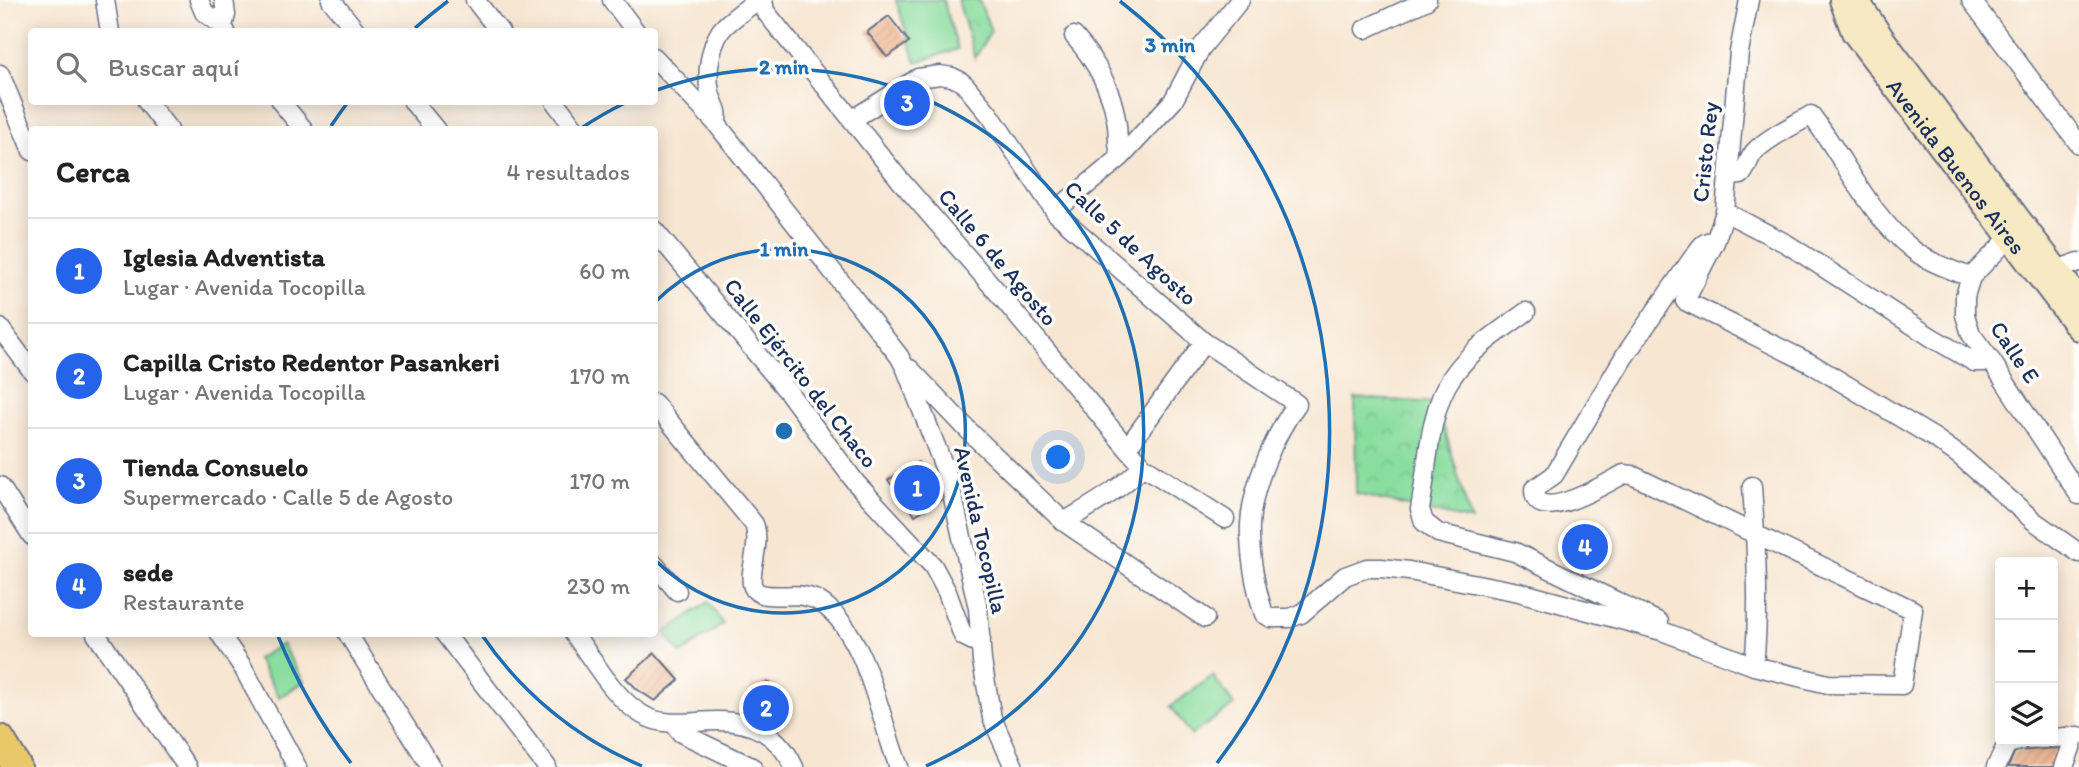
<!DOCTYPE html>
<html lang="es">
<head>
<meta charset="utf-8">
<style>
  body { margin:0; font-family:Itim,sans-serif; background:#f6f6f6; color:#222 }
  .controls { position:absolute; right:21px; bottom:21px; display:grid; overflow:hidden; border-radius:7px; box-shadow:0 4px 18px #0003 }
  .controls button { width:63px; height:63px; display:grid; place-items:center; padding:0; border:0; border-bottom:2px solid #e0e0e0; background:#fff; color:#222; font:35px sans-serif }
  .you { position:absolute; left:1059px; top:458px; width:24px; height:24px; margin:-18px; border:5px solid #fff; border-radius:50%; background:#1a73e8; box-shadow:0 0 0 10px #1a73e833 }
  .badge { display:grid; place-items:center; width:46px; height:46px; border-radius:50%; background:#2563eb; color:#fff; font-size:23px; font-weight:700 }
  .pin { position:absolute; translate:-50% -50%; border:4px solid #fff; box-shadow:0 2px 7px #0006 }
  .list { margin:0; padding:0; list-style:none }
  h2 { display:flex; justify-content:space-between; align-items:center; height:91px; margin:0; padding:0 28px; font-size:30px }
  h2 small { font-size:23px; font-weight:400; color:#767676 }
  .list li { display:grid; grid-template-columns:46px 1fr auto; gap:21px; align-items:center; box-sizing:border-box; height:105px; padding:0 28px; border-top:2px solid #e0e0e0 }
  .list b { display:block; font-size:26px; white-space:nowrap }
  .list p { margin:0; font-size:23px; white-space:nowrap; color:#767676 }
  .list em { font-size:23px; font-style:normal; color:#767676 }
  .icon { flex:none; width:38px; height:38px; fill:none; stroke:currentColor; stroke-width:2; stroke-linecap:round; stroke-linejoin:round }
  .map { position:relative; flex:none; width:2079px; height:767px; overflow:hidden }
  .search { position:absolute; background:#fff; box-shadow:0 4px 18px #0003; left:28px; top:28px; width:630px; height:77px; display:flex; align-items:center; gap:18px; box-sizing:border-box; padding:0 24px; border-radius:7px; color:#767676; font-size:26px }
  .panel { position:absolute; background:#fff; box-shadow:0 4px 18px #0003; left:28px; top:126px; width:630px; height:511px; border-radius:7px }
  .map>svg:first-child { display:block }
</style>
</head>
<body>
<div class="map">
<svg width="2079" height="767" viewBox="0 0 2079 767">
  <defs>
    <pattern id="park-crowns" width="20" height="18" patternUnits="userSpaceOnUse" patternTransform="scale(1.75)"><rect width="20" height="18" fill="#89dd9e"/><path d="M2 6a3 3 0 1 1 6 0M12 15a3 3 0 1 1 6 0" fill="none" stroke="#76be8a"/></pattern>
    <pattern id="building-hatch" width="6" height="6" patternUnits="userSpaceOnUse" patternTransform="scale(1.75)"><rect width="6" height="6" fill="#efa87b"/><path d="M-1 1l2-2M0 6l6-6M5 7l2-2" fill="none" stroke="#c18968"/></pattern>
  </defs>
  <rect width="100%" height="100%" fill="#fdfcf7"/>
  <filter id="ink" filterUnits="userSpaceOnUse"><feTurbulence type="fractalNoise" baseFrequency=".0143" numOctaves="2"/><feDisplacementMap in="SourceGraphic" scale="14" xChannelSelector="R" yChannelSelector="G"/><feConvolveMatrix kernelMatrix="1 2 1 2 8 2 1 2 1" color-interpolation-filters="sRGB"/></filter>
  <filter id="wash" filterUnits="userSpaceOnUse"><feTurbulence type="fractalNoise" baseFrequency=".00686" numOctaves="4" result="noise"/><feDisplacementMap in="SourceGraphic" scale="28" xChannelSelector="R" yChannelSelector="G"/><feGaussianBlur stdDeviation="1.57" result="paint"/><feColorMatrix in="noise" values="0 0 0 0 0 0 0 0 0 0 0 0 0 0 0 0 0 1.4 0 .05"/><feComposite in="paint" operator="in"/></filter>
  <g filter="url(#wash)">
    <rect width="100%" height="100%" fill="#f7e6d2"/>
    <!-- grass -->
    <path fill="#89dd9e" stroke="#52867e" stroke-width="2" d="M896,0H943L958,49L916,62Z
      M708,602L723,624L681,654L665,633Z
      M282,644L304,682L279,697L257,659Z
      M1213,676L1234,705L1191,735L1171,706Z"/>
    <!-- park -->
    <path fill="url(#park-crowns)" stroke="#52867e" stroke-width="2" d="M958,0H979L991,31L975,58Z
      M1355,398L1437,403L1471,521L1356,494Z"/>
    <g id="blocks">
      <!-- building -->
      <path fill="url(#building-hatch)" d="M889,16L909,42L887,57L867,32Z
        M918,462L946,497L915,515L888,480Z
        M655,653L679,680L655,701L638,690L626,678Z
        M768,682L780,689L785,703L779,717L754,726L749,723L750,713L745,700L753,686Z
        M2059,748V756L2055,767H2008L2014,753L2017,751Z"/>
    </g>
  </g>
  <g filter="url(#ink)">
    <use href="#blocks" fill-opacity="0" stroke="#686f87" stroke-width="2"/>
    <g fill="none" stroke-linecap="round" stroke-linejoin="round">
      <!-- minor casing -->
      <g stroke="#686f87" stroke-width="21">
        <path id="minor" d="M105,0L110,32
          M199,0L204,12L223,26L226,32
          M331,0L357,32
          M475,0L500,32
          M612,0L636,32
          M763,0L765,11L900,180L1000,295L1127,448L1143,466L1225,519
          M1749,0L1739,52L1725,212L1715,242L1685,301L1810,363L1936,439L1960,456L2034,521L2079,553
          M1971,0L2079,144
          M223,26L226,15L224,0
          M1365,29L1427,0
          M1074,36C1095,60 1111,87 1116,119C1119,132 1116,145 1121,157
          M654,57L716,123L899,356L906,369L949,480L978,608L982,661L992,718L1014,767
          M0,74L32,151
          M147,102L169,130
          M281,102L304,130
          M413,102L436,130
          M555,102L576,130
          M853,119L918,78L940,75L952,77L960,81L965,85L990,115L1056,213L1204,342L1297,404C1275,434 1252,486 1250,524C1249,553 1255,587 1264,614L1271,618H1290L1301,614L1345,576L1367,568H1381L1409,571L1519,592L1662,631L1754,666L1828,684L1902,685L1913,610L1632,475L1624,474C1610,481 1533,529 1534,489L1554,475L1624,357L1694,256C1700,248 1704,239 1715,242
          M716,123C721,110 712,104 710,92C706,74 710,48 720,32C727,21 748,8 758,0
          M1728,176L1741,175C1748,168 1748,158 1755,151C1770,136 1793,126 1811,115C1845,159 1868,214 1912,249C1926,261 1953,271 1971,277
          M1725,212L1787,244L1931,337L1974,362H1992
          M1056,213L1066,202L1121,157L1173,101L1201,48L1240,0
          M654,230L789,393L856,483L933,566L947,592L963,636L973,641L981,640
          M2010,237L1971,277L1965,296V315L1971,334L1992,362L2079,495
          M2056,270L2079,262
          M1526,312C1500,331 1470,350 1452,377C1428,411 1428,468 1420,509L1424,522L1438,533L1515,552L1659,622
          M0,328L32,371
          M910,369L971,433L1064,522L1205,618
          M654,403L754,524C762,546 747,574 753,587C759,601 791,593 803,596C810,597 818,600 823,604C868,637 879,718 899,767
          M1127,448L1204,342
          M0,486L32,536
          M1752,486C1756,545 1760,607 1754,666
          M1064,522C1092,505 1120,490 1143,466
          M654,564L677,591
          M96,634L187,767
          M220,634L242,666L297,767
          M348,634L431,767
          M445,634L547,767
          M574,634C593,659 615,700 643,715C665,728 692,721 717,721C753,721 779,734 794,767
          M676,723L677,728L681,733L752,767
          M2053,738L2079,736
          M1996,767L2007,744L2020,741
          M2064,767L2075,737"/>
      </g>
      <!-- secondary casing -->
      <g stroke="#686f87" stroke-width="28">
        <g id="secondary">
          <path id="s1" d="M1842,0L1854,32L2079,328"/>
          <path d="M1859,0L1862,9L1883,40L2079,300"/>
        </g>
      </g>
      <!-- primary casing -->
      <g stroke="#686f87" stroke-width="32">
        <path id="primary" d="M0,739L17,767"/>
      </g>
      <!-- minor -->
      <use href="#minor" stroke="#fff" stroke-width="18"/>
      <!-- secondary -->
      <use href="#secondary" stroke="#f7e9c3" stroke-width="24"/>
      <!-- primary -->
      <use href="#primary" stroke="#eac769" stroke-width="28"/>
    </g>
  </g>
  <!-- distance rings -->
  <g fill="none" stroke="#1f6fb2" stroke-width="3.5">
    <path d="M655 302A182 182 0 1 1 655 560"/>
    <path d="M642 766A364 364 0 0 1 482 635M580 129A364 364 0 0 1 627 102M657 90A364 364 0 0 1 926 766"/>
    <path d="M351 763A546 546 0 0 1 278 636M331 126A546 546 0 0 1 348 102M415 28A546 546 0 0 1 448 1M1120 1A546 546 0 0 1 1217 763"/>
  </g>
  <g text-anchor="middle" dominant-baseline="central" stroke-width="7" stroke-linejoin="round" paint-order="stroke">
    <!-- street labels -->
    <g font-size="23" fill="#1b2f5e" stroke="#fdfcf7">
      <text transform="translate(1705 152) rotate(-84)">Cristo Rey</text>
      <text stroke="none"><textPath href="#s1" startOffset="203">Avenida Buenos Aires</textPath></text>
      <text transform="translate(1131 243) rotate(43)">Calle 5 de Agosto</text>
      <text transform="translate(998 257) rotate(50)">Calle 6 de Agosto</text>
      <text transform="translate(2015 352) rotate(56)">Calle E</text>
      <text transform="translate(801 373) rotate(52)">Calle Ejército del Chaco</text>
      <text transform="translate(981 530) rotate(77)">Avenida Tocopilla</text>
    </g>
  </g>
  <circle cx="784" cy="431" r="10" fill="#1f6fb2" stroke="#fdfcf7" stroke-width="3.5"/>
  <g font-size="21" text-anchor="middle" font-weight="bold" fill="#1f6fb2" stroke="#fdfcf7" stroke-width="7" stroke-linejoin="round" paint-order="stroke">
    <text x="1170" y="52">3 min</text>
    <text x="784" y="74">2 min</text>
    <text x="784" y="256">1 min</text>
  </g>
</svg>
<div class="controls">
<button>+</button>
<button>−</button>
<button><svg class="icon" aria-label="layers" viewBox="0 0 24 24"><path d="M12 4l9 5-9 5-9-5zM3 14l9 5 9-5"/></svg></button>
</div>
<div class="you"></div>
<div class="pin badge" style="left:917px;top:488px">1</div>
<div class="pin badge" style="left:766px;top:708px">2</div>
<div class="pin badge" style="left:907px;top:103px">3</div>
<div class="pin badge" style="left:1585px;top:547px">4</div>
<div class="search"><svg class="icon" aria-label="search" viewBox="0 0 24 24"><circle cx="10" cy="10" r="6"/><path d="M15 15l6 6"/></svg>Buscar aquí</div>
<section class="panel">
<h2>Cerca<small>4 resultados</small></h2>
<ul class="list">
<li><span class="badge">1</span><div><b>Iglesia Adventista</b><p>Lugar · Avenida Tocopilla</p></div><em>60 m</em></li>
<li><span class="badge">2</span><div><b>Capilla Cristo Redentor Pasankeri</b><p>Lugar · Avenida Tocopilla</p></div><em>170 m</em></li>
<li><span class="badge">3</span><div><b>Tienda Consuelo</b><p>Supermercado · Calle 5 de Agosto</p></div><em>170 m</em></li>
<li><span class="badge">4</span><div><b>sede</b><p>Restaurante</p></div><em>230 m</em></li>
</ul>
</section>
</div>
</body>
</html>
